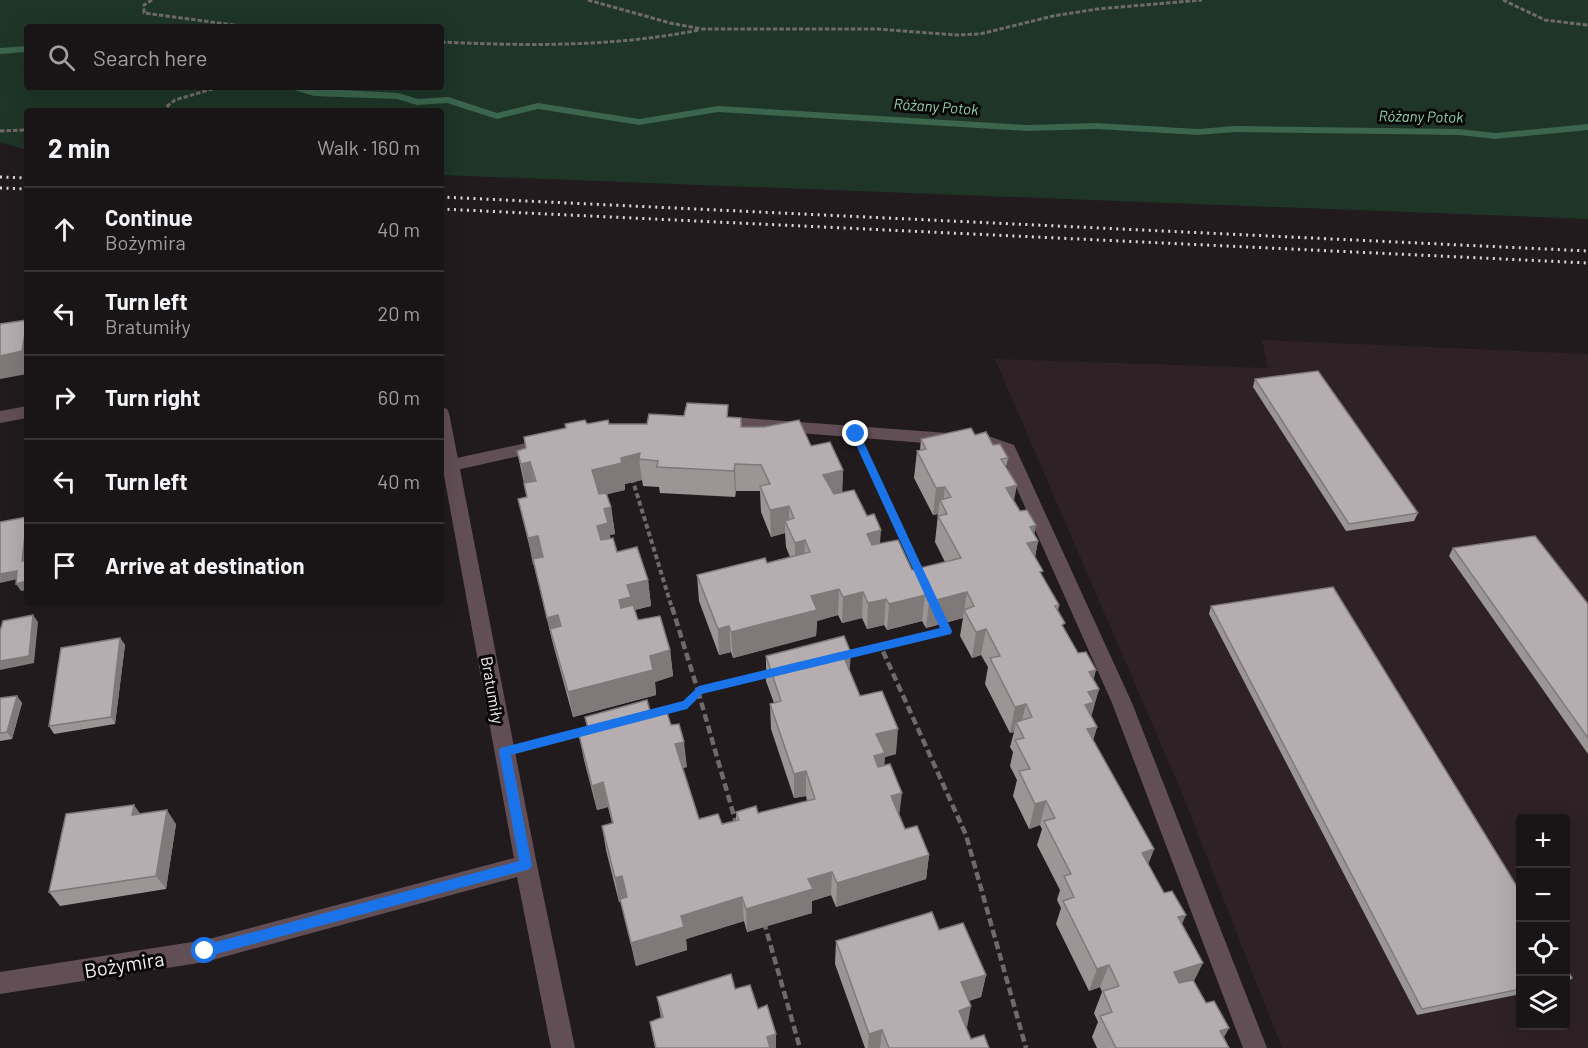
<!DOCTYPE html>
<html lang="en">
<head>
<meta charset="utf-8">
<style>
  body { margin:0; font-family:Barlow,sans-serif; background:#221d1f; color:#f1f3f6 }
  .controls { position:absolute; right:18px; bottom:18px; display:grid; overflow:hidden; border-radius:6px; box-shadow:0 6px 24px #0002 }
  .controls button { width:54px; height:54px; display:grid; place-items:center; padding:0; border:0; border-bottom:2px solid #373335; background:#191416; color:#f1f3f6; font:30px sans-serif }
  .stop { position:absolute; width:18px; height:18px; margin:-14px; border:4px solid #1a73e8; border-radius:50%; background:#fff }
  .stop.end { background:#1a73e8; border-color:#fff; box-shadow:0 2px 6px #0008 }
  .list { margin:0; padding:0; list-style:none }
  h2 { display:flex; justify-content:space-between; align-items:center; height:78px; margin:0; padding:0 24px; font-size:26px }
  h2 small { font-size:20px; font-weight:400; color:#9f9ea1 }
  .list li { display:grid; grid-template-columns:39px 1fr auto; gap:18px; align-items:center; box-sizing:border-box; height:84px; padding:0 24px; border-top:2px solid #373335 }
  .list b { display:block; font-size:22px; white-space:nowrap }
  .list p { margin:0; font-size:20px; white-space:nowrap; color:#9f9ea1 }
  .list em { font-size:20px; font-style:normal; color:#9f9ea1 }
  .icon { flex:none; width:33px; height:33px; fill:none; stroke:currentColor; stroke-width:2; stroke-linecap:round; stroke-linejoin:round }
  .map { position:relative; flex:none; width:1588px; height:1048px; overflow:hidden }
  .search { position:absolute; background:#191416; box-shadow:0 6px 24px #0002; left:24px; top:24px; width:420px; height:66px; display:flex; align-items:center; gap:15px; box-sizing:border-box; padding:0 21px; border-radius:6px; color:#9f9ea1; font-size:22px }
  .panel { position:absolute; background:#191416; box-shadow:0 6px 24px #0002; left:24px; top:108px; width:420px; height:498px; border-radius:6px }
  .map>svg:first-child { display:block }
</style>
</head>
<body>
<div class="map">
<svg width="1588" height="1048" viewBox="0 0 1588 1048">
  <rect width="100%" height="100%" fill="#211b1d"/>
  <!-- built -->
  <path fill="#2f2226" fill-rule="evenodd" d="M1262,340L1588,354V1048H1282L1181,791L995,359L1268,368ZM1520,818H1566V1026H1520Z"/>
  <!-- green -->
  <path fill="#1e3528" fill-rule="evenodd" d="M0,0H1588V219L441,175V111H27V150L0,142ZM27,27H441V87H27Z"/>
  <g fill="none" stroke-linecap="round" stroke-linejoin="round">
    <!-- stream -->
    <path fill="#3b654d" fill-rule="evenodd" d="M27,46V52L0,54V48Z
      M284,87L398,93L418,99L448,97L497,113L538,103L639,119L718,106L1028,125L1096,123L1198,129L1235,126L1459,129L1495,133L1588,124V130L1495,139L1459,135L1235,132L1198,135L1096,129L1028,131L718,112L639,125L538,109L497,119L447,103L417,105L397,99L314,96Z"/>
    <!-- path-far2 -->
    <path stroke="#6e696a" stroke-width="3" stroke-dasharray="4.5 2" stroke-linecap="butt" d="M152,0L144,5V13L249,27
      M588,0L670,23L702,29H877L957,35L980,34L1053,16L1097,9L1202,0
      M1503,0L1545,20L1588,25
      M441,42C528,46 613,47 699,30
      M170,111L166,107L175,100L219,87
      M0,131L27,130"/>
    <!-- path-far1 -->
    <path stroke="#6e696a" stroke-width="4" stroke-dasharray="5 3" stroke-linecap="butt" d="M868,461L919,571
      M632,478L672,608"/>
    <!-- path -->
    <path stroke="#6e696a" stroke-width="4.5" stroke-dasharray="8 4" stroke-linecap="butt" d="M672,607L698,691L769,674
      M942,621L947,631L881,647L966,835L1026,1048
      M846,656L881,647
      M698,691L736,823
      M662,711L687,705L698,691
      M537,743L590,729
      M764,922L800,1048"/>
    <!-- lane -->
    <path fill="#624f55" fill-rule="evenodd" d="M718,416L988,436L1014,445L1132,703L1267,1048H1243L1112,703L1001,453L987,448L712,426L710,422L712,418Z
      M540,440L546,442L549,446L546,450L452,471L446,469L443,465L446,461L452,459Z"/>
    <!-- street -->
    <path fill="#624f55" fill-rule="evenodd" d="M27,406V418L0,423V411Z
      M441,407L447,409L449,413L537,865L575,1048H551L517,877L205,962L0,994V972L205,940L514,858L441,459Z"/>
    <!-- rail -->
    <path stroke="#dcd8d9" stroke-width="3" stroke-dasharray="2 4.5" stroke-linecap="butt" d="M0,177L27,178
      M0,188L27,189
      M441,197L1588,251
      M441,209L1588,263"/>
  </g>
  <!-- wall -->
  <path fill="#9c9596" d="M1255,379L1418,513L1414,521L1346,531L1253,387Z
    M728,405V417L741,418L742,427L811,446L843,470L842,492L880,543L912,570L945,562L935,542L938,514L933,515L914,478L917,451L920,450L921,439L975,435L993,445L1008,458L1006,467L1014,501L1038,541L1035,557L1042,576L1059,605L1058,611L1064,629L1099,689L1091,715L1097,727L1093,740L1154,849L1148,864L1182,925L1194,981L1206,1003L1229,1028L1224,1037L1229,1048H1097L1092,1037L1098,1022L1094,1013L1102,992L1100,987L1089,991L1056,924L1061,908L1057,900L1060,890L1037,845L1042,829L1040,825L1029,829L1013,796L1017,780L1010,766L1013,752L1010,747L1014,732L1010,733L985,684L988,667L981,655L972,658L960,636L963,618L926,628L922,621L887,630L884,625L867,629L862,618L842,623L838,615L817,621L816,636L733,658L731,652L719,655L699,601L697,575L767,563L790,557L786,547L785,533L771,537L761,512L760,491H736L735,497L660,493L659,487L643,486L642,480L625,484V490L607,494L611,507L615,534L610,535V538L617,552L648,580L651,606L635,610L638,620L670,650L673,676L655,682L656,695L573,717L553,644L518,499L527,497L517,451L526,448L587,424H647Z
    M1453,548L1588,604V754L1449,556Z
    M1211,606L1521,893V994L1417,1015L1209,614Z
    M120,638L125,645L115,724L54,734L49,726Z
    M766,656L850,672L860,696L896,754L885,757L884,765L899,817L905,829L929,855L926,879L836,907L831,895L812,901V913L747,932L744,921L686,939L687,950L636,966L621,902H619L606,850L602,826L612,823L608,807L597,810L584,760L579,735L588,732L585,717L650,711L671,725L687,767L683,768L699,819L722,824L736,820V812L758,813L807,801L806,796L794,798L771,729L770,704L774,703L766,681Z
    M17,696L22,703L12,739L0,741V698Z
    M141,814L176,824L166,889L60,906L49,892Z
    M939,930L986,975L981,997L969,1001L966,1028L971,1039L989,1048H865L835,964L836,941Z
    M1566,967L1572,978L1566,985Z
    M735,989L758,1009L776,1034V1048H655L650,1022L661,1018L657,997Z"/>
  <!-- shaded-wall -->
  <path fill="#7f797a" d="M27,325V374L0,379V356Z
    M640,453L639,459L642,480L625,484V490L596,497L592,470L621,458Z
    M530,462L536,489L526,491L521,464Z
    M735,464L736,491L735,497L734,471Z
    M843,470L842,496L822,501L823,475Z
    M1017,485L1012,511L1006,488Z
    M945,487L943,506L940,500L938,514L933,515L936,488Z
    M789,506V530L785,521V533L771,537L770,510Z
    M611,507L615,534L610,535L612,549L601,552L597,526L604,509Z
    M27,522V565L22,561Z
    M1036,525L1033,542L1038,541L1033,567L1022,570L1030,527Z
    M881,530L879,556L866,560L867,534Z
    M538,536L543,562L533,565L528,538Z
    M805,540L804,567L795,569V543Z
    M17,571L22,578L0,583V574Z
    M648,580L651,606L633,610L623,626L619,600L627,585Z
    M27,581V590L21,591L16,584Z
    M839,589L838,615L817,621L816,636L733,658L731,632L811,596Z
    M863,592L862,618L842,623L843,597Z
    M967,592L963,618L926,628L929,602Z
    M925,595L922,621L887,630L889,604Z
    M886,599L884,625L867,629L868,603Z
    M33,615L38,622L34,663L0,670V661Z
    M558,615L563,641L550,629L553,644L547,618Z
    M729,626L731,652L719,655L718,629Z
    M986,629L981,655L972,658L976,632Z
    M120,638L125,645L115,724L111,717Z
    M670,650L673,676L655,682L656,695L573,717L568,692L650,656Z
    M851,653L849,679L843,655Z
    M1096,670L1091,691L1099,689L1092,714L1087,728L1078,731L1089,672Z
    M17,696L22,703L12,739L7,732Z
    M1026,704L1020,729L1016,722L1014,732L1010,733L1015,707Z
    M1097,727L1090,752L1087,729Z
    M898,729L896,754L885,757L883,778L874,756L876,734Z
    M684,742L687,767L678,769L675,744Z
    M806,771V796L794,798V774Z
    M603,782L608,807L597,810L592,786Z
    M902,793L899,817L891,796Z
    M1046,801L1040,825L1029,829L1035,804Z
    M134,805L144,819L132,815Z
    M167,810L176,824L166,889L156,876Z
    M1154,849L1145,873L1142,853Z
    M929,855L926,879L836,907L837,883Z
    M832,872L831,895L812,901V913L747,932L746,909L808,879Z
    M622,876L627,900L619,902L615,878Z
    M742,897L744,921L686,939L687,950L636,966L631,943L681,916Z
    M1186,915L1176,938L1178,917Z
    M1203,963L1192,985L1163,994L1174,972Z
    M1109,965L1100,987L1089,991L1097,969Z
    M986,975L981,997L957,1004L961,982Z
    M971,1006L967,1028L959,1011Z
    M1229,1028L1217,1048L1220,1031Z
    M882,1030L880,1048H868L869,1034Z
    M776,1034V1048H767V1037Z"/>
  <!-- building -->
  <path fill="#b5adaf" stroke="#7f797a" stroke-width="1.5" d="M27,320L22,351L0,356V324Z
    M1318,371L1418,513L1349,524L1255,379Z
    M687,403L728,405L727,417L741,418V427H764L799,420L811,446L830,442L843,470L823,475L834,494L854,490L867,516L874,514L881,530L867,534L872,545L898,540L912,570L961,558L938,516L947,514L940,500L951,497L945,487L936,488L917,451L926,449L921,439L971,428L975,435L986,432L993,445L1000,444L1008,458L1001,459L1017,485L1006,488L1020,511L1027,510L1036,525L1030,527L1038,541L1027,543L1043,571L1040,572L1059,605L1055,606L1065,623L1062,625L1078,653L1086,652L1096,670L1089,672L1099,689L1088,692L1094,702L1085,705L1097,727L1087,729L1154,849L1142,853L1164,893L1172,891L1186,915L1178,917L1203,963L1174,972L1179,983L1193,980L1206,1003L1214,1001L1229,1028L1220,1031L1229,1048H1116L1100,1016L1112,1012L1103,991L1119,986L1109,965L1097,969L1063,901L1074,897L1064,876L1071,874L1044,821L1055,818L1046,801L1035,804L1019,771L1030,769L1015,740L1024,738L1016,722L1032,717L1026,704L1015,707L990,658L1000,656L986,629L976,632L964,610L974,606L967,592L929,602L925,595L889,604L886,599L868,603L863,592L843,597L839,589L811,596L817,610L731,632L729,626L718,629L697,575L765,558L767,563L810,552L805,540L795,543L785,521L794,518L789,506L770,510L760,486L770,484L761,465L735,464L734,471L657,467L658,461L639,459L640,453L621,458L622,463L592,470L599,494L606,493L611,507L604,509L608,523L597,526L601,540L613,538L617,552L637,547L648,580L627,585L631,597L619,600L621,608L633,605L638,620L660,616L670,650L650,656L653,670L568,692L550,629L561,626L558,615L547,618L533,559L543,557L538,536L528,538L518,499L527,497L524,483L536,481L530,462L521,464L517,451L526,448L524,437L566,428L565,424L585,420L587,424L608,420L609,424H647L649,414L684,416Z
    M27,517L22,561L27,560V581L16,584L17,571L0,574V522Z
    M1535,536L1588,604V738L1453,548Z
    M1333,587L1521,893V989L1422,1009L1211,606Z
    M33,615L29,656L0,661V631L3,621Z
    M844,636L851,653L843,655L860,696L882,691L898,729L876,734L885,753L874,756L878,767L890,764L902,793L891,796L905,829L917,826L929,855L837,883L832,872L808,879L813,889L746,909L742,897L681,916L684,927L631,943L620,899L627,897L622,876L615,878L602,826L613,823L603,782L592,786L579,735L589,732L585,717L647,700L650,711L665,707L671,725L679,724L684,742L675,744L699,819L718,814L722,824L739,820L736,812L756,806L758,813L815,799L806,771L794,774L770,704L781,701L766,656Z
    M120,638L111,717L49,726L61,648Z
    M17,696L7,732L0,733V698Z
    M134,805L132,815L167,810L156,876L49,892L66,814Z
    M932,912L939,930L963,923L986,975L961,982L971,1006L959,1011L971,1039L984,1035L989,1048H889L882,1030L869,1034L836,941Z
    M1566,967L1572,978L1566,980Z
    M731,974L735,989L750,985L758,1009L767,1005L776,1034L767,1037L770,1048H656L650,1022L663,1017L657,997Z"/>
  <!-- route -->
  <path fill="#1a73e8" d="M856,430L860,434L952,631L951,634L702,694L687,709L511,755L532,865L530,869L205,957L201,955L199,951L201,946L205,945L519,861L499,752L500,748L683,701L699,686L940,628L851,434Z"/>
  <g text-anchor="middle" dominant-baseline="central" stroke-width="6" stroke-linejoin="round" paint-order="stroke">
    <!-- far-water labels -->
    <g font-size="15" font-style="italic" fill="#92d8b0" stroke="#090607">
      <text transform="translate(936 106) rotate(4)">Różany Potok</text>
      <text transform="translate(1421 116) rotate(1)">Różany Potok</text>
    </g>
    <!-- street labels -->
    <g font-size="16" fill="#f4f0f1" stroke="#090607">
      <text transform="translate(493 690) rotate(80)">Bratumiły</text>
    </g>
    <!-- near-street labels -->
    <g font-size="20" fill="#f4f0f1" stroke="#090607">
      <text transform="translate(124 964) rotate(-9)">Bożymira</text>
    </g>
  </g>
</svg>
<div class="controls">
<button>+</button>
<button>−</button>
<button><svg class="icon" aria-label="locate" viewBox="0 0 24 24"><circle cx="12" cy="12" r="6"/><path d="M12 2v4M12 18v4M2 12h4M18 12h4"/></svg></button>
<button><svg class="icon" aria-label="layers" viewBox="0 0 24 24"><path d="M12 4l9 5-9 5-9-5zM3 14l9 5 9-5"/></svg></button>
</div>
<div class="stop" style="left:205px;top:951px"></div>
<div class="stop end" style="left:856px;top:434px"></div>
<div class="search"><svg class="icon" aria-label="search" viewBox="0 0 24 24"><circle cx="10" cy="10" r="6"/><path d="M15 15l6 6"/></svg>Search here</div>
<section class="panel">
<h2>2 min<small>Walk · 160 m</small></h2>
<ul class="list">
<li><svg class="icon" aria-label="ahead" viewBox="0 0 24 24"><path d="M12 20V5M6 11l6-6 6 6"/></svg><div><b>Continue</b><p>Bożymira</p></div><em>40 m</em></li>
<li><svg class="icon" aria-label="left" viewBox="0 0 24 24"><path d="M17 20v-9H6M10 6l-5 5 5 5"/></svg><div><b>Turn left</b><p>Bratumiły</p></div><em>20 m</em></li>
<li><svg class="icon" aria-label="right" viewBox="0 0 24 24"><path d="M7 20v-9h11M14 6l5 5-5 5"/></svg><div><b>Turn right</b></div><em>60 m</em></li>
<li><svg class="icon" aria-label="left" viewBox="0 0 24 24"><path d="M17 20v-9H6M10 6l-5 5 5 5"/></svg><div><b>Turn left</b></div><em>40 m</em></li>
<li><svg class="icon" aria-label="arrive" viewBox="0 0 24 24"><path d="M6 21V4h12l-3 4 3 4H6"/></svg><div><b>Arrive at destination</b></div></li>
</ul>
</section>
</div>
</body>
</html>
